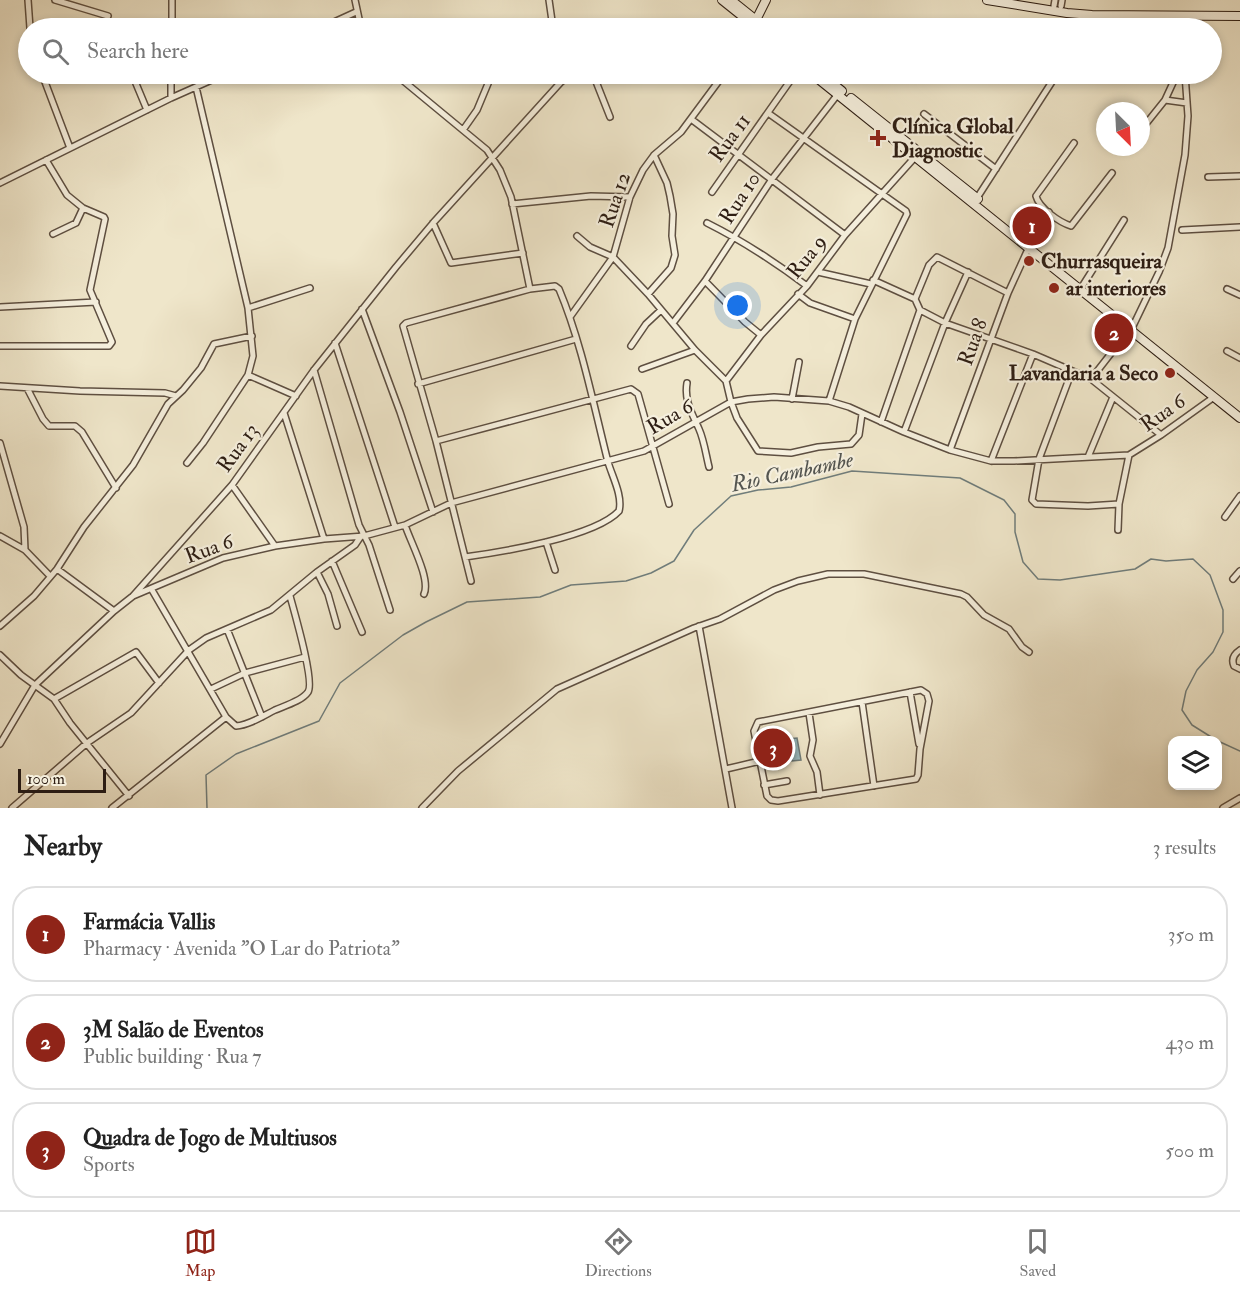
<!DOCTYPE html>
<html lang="en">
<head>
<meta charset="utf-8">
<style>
  body { margin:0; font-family:"IM FELL Double Pica",serif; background:#f6f6f6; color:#222 }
  .controls { position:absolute; right:18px; bottom:18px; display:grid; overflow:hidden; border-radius:12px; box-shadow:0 3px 9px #0003 }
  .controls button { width:54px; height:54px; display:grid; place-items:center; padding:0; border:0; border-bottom:2px solid #e0e0e0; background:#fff; color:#222; font:30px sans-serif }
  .compass { position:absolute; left:1096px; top:102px; width:54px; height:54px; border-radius:50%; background:#fff; box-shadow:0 3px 9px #0003; rotate:156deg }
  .scale { position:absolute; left:18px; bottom:15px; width:88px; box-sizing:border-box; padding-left:6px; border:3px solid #2d1d13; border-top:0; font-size:16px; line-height:21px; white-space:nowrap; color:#2d1d13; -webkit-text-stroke:4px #f5efdd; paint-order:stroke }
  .you { position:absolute; left:738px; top:306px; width:21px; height:21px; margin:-15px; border:4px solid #fff; border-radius:50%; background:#1a73e8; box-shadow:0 0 0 9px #1a73e833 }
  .badge { display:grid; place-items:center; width:39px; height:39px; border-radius:50%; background:#8f2418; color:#fff; font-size:20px; font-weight:700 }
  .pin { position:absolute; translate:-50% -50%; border:3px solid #fff; box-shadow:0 2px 6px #0006 }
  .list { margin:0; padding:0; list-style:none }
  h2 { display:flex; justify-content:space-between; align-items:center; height:78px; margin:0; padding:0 24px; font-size:26px }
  h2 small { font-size:20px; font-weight:400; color:#767676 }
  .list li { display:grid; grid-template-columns:39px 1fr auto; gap:18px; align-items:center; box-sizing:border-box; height:96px; margin:0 12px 12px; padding:0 12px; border:2px solid #e0e0e0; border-radius:24px }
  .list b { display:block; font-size:22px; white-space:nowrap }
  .list p { margin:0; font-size:20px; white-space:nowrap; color:#767676 }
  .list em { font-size:20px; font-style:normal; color:#767676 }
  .icon { flex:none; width:33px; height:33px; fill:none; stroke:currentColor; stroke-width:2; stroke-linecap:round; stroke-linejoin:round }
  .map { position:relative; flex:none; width:1240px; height:808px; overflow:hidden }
  .search { position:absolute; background:#fff; box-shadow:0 3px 9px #0003; left:18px; right:18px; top:18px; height:66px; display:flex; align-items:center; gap:15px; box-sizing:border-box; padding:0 21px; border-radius:33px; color:#767676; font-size:22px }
  .sheet { height:402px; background:#fff }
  nav { display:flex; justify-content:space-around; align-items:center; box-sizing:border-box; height:84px; border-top:2px solid #e0e0e0; background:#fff; font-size:16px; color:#767676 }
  nav a { display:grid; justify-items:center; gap:3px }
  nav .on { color:#8f2418 }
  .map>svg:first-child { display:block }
</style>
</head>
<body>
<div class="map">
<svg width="1240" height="808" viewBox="0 0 1240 808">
  <rect width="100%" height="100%" fill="#efe6ca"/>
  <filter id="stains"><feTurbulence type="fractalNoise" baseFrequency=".00333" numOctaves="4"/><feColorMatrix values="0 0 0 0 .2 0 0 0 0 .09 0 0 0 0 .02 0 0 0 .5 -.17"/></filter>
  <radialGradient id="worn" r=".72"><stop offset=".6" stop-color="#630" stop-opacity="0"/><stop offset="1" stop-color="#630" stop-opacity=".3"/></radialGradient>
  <!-- green -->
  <path fill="#b9c597" stroke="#737155" stroke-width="1.5" d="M779,730L785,762L767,765L761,733Z"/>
  <!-- water -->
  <path fill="#9dbdc0" stroke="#707d7b" stroke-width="1.5" d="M797,738L801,760L792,761L788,739Z"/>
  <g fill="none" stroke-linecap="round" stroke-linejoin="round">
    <!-- stream -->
    <path stroke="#707d7b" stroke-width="1.5" d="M1218,741L1240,751
      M207,808L206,775L236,754L319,721L340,683L403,635L426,622L467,602L540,597L571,585L626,581L651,573L674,561L694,530L731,496L758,490L791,487L852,471L960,478L1004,500L1015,514V532L1023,562L1038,579L1060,580L1135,569L1151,559L1166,561L1193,559L1210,575L1223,610V632L1213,652L1197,670L1186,691L1182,710L1192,725L1216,740"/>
    <!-- minor casing -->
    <g stroke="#5e4f41" stroke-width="8">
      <path id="minor" d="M28,0L30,28
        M55,0L108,16
        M355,0L361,28
        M549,0L553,28
        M1054,6L1055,0
        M1061,6L1062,0
        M172,28V0
        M321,28L356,12
        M1186,28L1187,16
        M42,74L70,148
        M132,74L147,110
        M395,74L487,150L500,170L511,197L530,289
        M593,74L610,117
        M171,98V74
        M1165,100L1187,103
        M768,113L906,211L907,214L855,319L829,401
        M924,114L996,169
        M691,119L845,235
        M463,130L477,110L492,74
        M1141,130L1165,100L1177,74
        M1074,143L1036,196C1039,208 1059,222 1071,226L1112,173
        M1125,149L1126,147
        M1208,177L1240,176
        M0,183L171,98L225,74
        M712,192L795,74
        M977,198L1057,74
        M512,204L591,196L630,197
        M433,223L451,263L523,253
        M707,223C743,241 775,262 807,286
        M1182,230L1240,227
        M53,234L76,223L83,208
        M577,236L590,247L613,257L648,294L695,350L726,381L731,402L737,418L758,451L791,453L818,447L851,444L859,435L862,414
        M1026,239L1049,212
        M818,272L871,284
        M873,280L915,299L920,310L881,422
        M705,281L745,322L761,335
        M1083,285L1124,220
        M1227,289L1240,295
        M648,294L671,268L675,255L672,236L673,214L670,196L667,183L654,155
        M798,294L810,303L855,319
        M915,299L929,265L937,257L1008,293
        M0,307L96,302
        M248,308L310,288
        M362,309L400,412L433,512
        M920,310L945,323L1033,354L1091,379L1161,435
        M570,317L613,257L630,197L643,170L654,155L681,132L724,74
        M673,323L705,281L772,179L838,94
        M1133,326L1159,272L1168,248L1185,155L1188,116L1185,74
        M335,343L395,527
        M0,346H109L112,342L90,290L105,219L104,217L83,208L67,195L46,160
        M631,346L646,324L661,310
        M1227,351L1240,358
        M642,369L695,350
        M314,370L359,525L369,545L390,610
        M1072,371L1039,459L1032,500L1036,504L1088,506L1119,504
        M248,375L296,396
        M1091,379L1130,329
        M726,381L761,335L807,286L845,235L916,156
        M687,383C684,401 692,413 699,429C704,440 706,455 709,467
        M418,384L576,339
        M0,386L80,391L165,393L176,396
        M27,388L43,419L49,426H75L82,432L116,488
        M792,399L799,362
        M284,413L324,539
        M904,432L945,323L968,272
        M436,441L631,389L638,394L669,504
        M0,443L24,527L25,550
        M950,450L1008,293L1029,247
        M1088,457L1113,397
        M991,461L1033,354
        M187,463L203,443L248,375L253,356L248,308L196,87
        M232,485L275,546
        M1225,517L1240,496
        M405,525C410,541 431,579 424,594
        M1118,530L1119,504L1129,455
        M0,536L25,550L50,576
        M546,542L555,570
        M465,557C501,552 595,537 619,511C623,496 612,476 608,462C593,403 582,344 559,289L555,286L530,289L406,323L403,326L436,441L471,581
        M332,561L362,632
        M57,569L114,611
        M317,572L328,594L337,626
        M1233,579L1240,571
        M152,590L226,717L236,726C249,725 263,716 275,710C284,706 302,701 308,692C315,682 294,611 290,596
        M133,596L223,558L275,546L324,539L364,536L405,525L451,503L644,451L731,402L748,399L774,397L829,401L849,407L904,432L950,450L991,461H1014L1129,455L1161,435L1214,397
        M0,626L34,596L57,569L84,527L133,465L168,404L183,390L201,368L214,344L252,336
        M699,626L732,808
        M227,629L262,717
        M1240,650C1234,654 1231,659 1234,666L1240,669
        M0,655L21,675L54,699L70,723L129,796
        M211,689L245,673L305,657
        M921,690L927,694L929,701L920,749L918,775L916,779L778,801L771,800L767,796L754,731L758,722Z
        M910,692L919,744
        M54,699L136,652L159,683
        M862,702L874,786
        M809,713L813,740L810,756L817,772L820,795
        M0,744L35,685L114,611L133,596L232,485L314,370L396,267L433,223L561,82L572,74
        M726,769L760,761
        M764,785L787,781
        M12,808L87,743L131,713L189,650L206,638L271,610L317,572L355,545L361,536
        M112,808L226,717
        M422,808L458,771L557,689L694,628L720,619L774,590L798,581L828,574H864L961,594L967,597L984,615L1009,629L1022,647L1029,652
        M1223,808L1240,798"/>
    </g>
    <!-- secondary casing -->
    <g stroke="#2d1d13" stroke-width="10">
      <path id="secondary" d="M722,0L757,28
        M731,0L766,28
        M987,0L1067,13L1092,15L1240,16
        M756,20L766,0
        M812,74L1240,418
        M821,74L842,91
        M851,98L978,199"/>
    </g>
    <!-- minor -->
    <use href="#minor" stroke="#f5efdd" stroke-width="5"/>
    <!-- secondary -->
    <use href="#secondary" stroke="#f5efdd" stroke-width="8"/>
  </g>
  <!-- markers -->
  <g fill="#8f2418" stroke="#f5efdd" stroke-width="2">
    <path d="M875 129h6v6h6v6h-6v6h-6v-6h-6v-6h6z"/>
    <circle cx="1029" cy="261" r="6"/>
    <circle cx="1054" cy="288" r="6"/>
    <circle cx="1170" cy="373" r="6"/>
  </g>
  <g text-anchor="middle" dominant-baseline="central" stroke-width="4.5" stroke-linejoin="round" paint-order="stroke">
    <!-- poi labels -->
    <g font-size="21" font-weight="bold" fill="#2d1d13" stroke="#f5efdd" text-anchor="start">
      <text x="892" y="126">Clínica Global<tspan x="892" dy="24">Diagnostic</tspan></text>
      <text x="1041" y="261">Churrasqueira</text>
      <text x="1066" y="288">ar interiores</text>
      <text x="1158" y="373" text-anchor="end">Lavandaria a Seco</text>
    </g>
    <!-- street labels -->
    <g font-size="21" fill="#2d1d13" stroke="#f5efdd">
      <text transform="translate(730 138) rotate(-54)">Rua 11</text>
      <text transform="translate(740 198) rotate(-57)">Rua 10</text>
      <text transform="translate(615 200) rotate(-71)">Rua 12</text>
      <text transform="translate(807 257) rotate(-51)">Rua 9</text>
      <text transform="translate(973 342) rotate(-70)">Rua 8</text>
      <text transform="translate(1163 413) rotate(-35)">Rua 6</text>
      <text transform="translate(670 417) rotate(-30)">Rua 6</text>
      <text transform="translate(238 448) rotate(-54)">Rua 13</text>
      <text transform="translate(209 549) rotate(-20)">Rua 6</text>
    </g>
    <!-- water labels -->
    <g font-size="22" font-style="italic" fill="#545550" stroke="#f5efdd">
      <text transform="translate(792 472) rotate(-12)">Rio Cambambe</text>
    </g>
  </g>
  <rect width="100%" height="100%" filter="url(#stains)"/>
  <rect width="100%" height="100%" fill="url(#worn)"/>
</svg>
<div class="controls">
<button><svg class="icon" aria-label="layers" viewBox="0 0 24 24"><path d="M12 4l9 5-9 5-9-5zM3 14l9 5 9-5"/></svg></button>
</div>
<svg class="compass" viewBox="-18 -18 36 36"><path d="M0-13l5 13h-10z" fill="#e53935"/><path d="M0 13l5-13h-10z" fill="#767676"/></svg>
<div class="scale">100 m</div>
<div class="you"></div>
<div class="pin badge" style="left:1032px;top:226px">1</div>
<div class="pin badge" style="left:1114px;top:333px">2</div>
<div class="pin badge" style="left:773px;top:748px">3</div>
<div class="search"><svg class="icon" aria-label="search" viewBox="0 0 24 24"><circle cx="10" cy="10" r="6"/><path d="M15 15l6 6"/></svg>Search here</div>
</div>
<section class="sheet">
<h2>Nearby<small>3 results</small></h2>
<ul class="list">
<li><span class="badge">1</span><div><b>Farmácia Vallis</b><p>Pharmacy · Avenida &quot;O Lar do Patriota&quot;</p></div><em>350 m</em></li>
<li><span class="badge">2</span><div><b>3M Salão de Eventos</b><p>Public building · Rua 7</p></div><em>430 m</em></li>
<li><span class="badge">3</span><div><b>Quadra de Jogo de Multiusos</b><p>Sports</p></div><em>500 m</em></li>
</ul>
</section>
<nav>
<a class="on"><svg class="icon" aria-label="map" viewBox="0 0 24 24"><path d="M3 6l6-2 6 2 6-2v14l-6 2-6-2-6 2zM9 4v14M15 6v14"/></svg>Map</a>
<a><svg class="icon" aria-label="directions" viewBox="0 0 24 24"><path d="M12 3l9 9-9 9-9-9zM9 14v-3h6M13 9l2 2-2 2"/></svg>Directions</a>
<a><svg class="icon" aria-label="saved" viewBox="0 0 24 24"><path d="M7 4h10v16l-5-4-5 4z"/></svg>Saved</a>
</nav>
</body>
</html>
